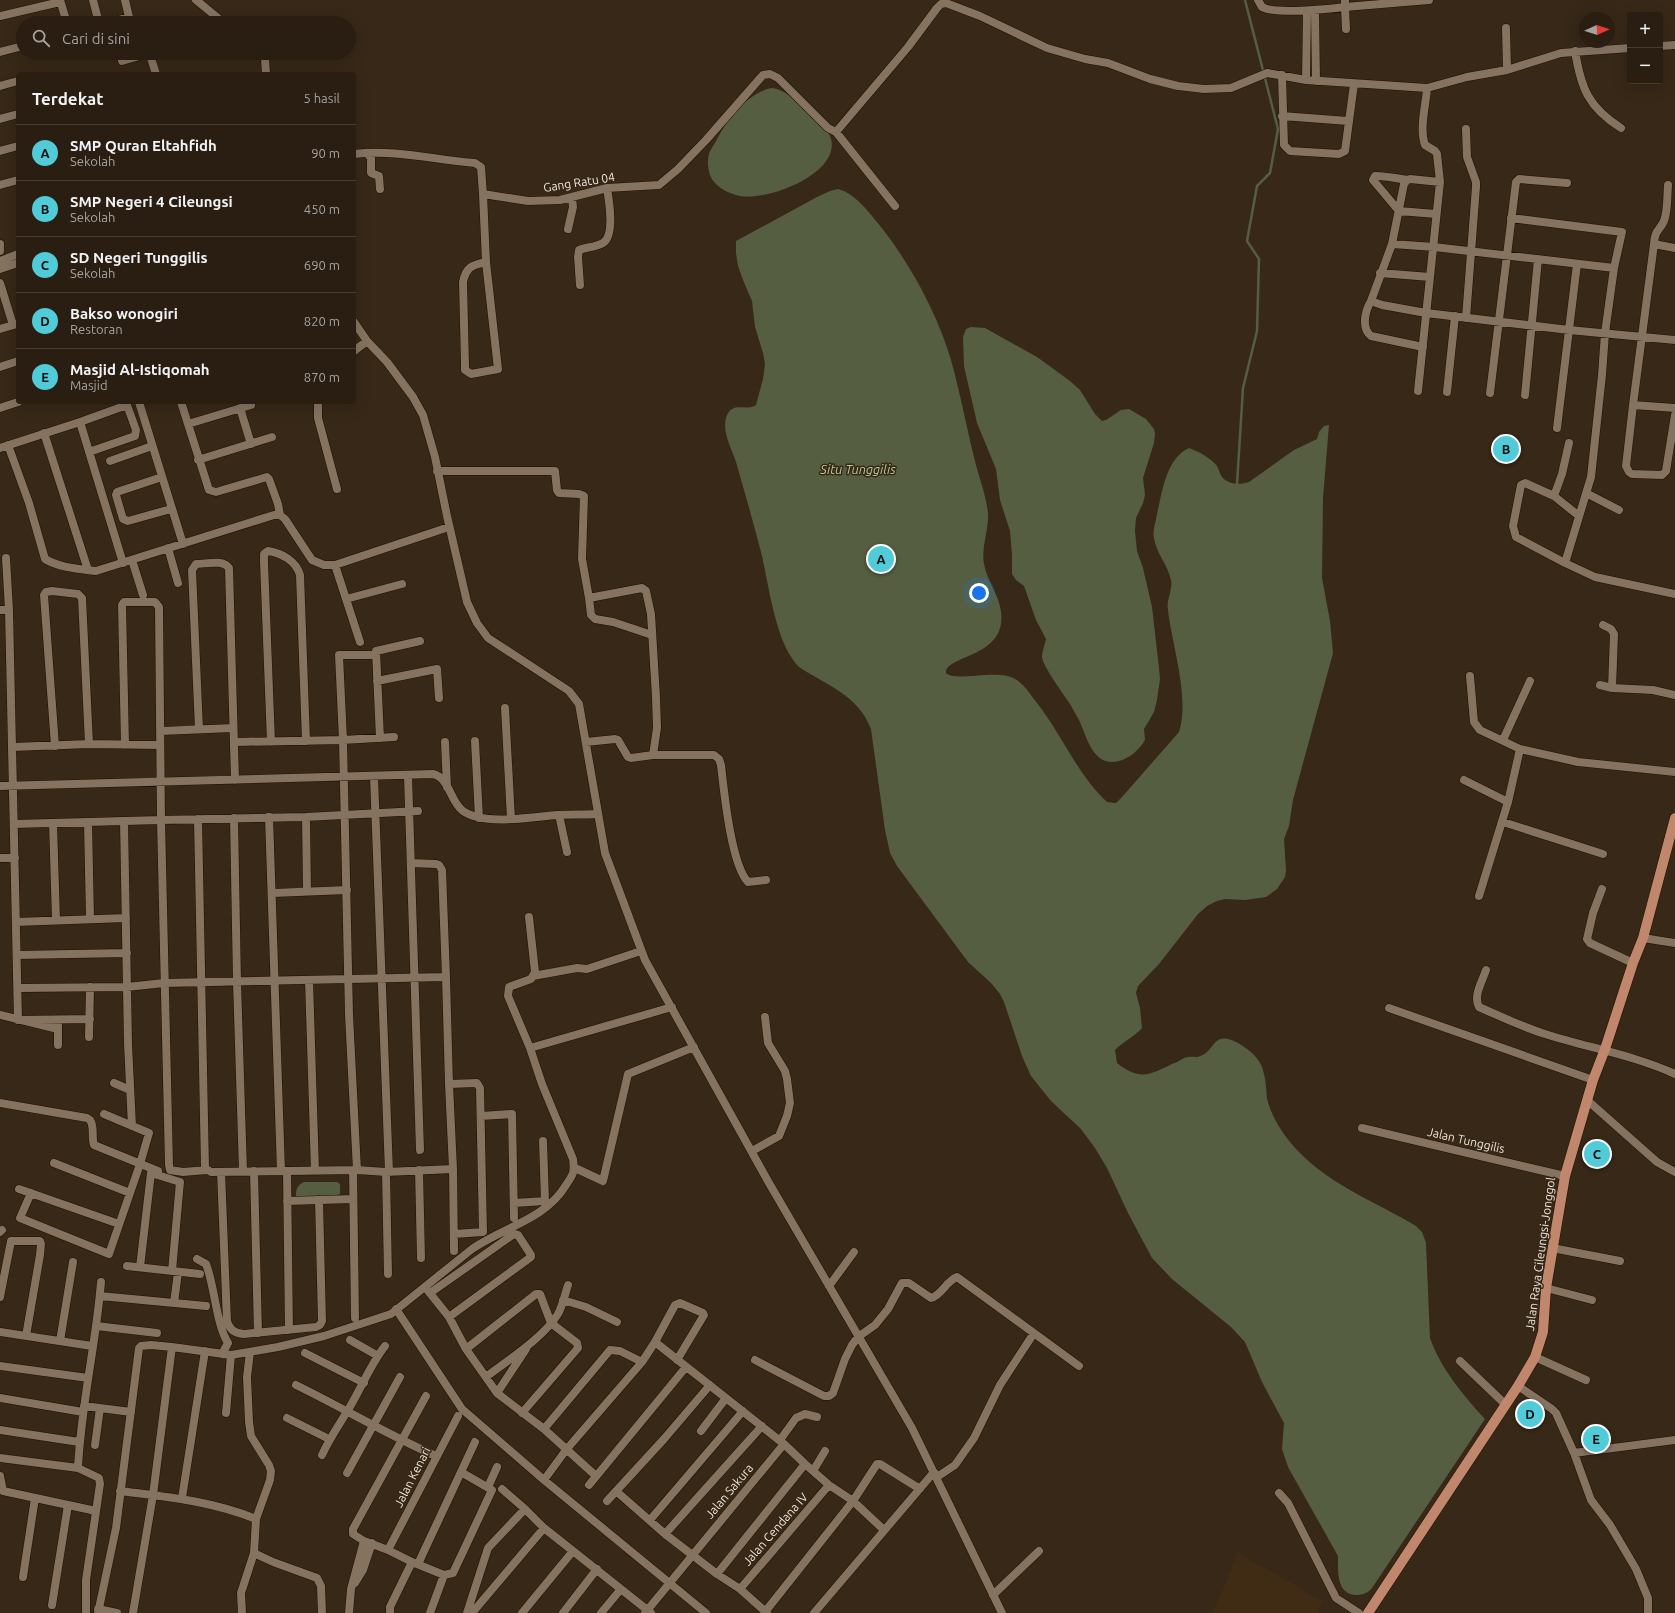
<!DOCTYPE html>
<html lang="id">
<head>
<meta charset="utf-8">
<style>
  body { margin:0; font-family:Ubuntu,sans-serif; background:#352b1f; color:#f1f3f6 }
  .controls { position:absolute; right:12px; top:12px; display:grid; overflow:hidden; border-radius:4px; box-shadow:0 4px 16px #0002 }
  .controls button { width:36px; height:36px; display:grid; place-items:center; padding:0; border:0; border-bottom:1px solid #453c31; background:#291e11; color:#f1f3f6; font:20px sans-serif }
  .compass { position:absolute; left:1579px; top:12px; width:36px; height:36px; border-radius:50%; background:#291e11; box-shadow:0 4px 16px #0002; rotate:87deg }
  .you { position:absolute; left:979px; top:593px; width:14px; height:14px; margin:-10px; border:3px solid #fff; border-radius:50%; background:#1a73e8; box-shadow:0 0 0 6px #1a73e833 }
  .badge { display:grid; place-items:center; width:26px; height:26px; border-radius:50%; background:#52cbd8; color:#111; font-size:13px; font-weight:700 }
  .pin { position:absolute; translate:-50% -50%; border:2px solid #fff; box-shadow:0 1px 4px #0006 }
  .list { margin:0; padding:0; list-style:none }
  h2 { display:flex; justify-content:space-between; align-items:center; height:52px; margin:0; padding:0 16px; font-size:17px }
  h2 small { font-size:13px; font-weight:400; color:#a5a29f }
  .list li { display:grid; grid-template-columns:26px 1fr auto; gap:12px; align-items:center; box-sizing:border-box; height:56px; padding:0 16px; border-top:1px solid #453c31 }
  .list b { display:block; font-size:15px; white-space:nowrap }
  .list p { margin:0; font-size:13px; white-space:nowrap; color:#a5a29f }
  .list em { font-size:13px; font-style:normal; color:#a5a29f }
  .icon { flex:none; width:22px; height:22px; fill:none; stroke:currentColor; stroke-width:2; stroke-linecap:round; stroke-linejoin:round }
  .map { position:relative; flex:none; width:1675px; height:1613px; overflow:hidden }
  .search { position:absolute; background:#291e11; box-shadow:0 4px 16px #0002; left:16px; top:16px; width:340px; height:44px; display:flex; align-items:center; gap:10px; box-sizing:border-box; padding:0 14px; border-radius:22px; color:#a5a29f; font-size:15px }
  .panel { position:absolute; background:#291e11; box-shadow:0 4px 16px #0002; left:16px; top:72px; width:340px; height:332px; border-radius:4px }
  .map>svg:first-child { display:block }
</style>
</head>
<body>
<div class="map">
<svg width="1675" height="1613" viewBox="0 0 1675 1613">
  <rect width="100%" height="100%" fill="#372817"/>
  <!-- built -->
  <path fill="#402c15" d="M1237,1552L1323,1601L1318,1613H1212L1225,1585Z"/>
  <!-- water -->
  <path fill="#555e41" d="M771,88C785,89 795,100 805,110C814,117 825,126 830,136C845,173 763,204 736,195C726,192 714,186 710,175C708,169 707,161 709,154C710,150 714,145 716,141C727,120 746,94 771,88Z
    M838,189C854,193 867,210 877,222C908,260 937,312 951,360C960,392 966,425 974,457C978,475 986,494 988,513C989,530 981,547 984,564C987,581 999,594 1001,612C1007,658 945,655 946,673C957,683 998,667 1017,680C1025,686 1031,695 1037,703C1062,735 1077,774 1107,802L1116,803L1122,797L1179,732C1190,698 1172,645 1168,610C1166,600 1173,590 1171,580C1168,565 1156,553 1154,538C1152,531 1156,522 1157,514C1162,493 1166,458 1189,448C1199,452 1210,457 1217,466C1219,470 1220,474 1222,477C1229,485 1240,485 1249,482L1294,450L1317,439L1319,432L1324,426L1329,425L1323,498L1322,578L1330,621L1333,653L1293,800L1289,826L1284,839L1286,870L1285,877L1277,889L1266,897L1245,900L1225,899L1217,901L1207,906L1198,914L1159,964L1138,986L1136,993L1140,1008L1142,1028C1134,1037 1124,1041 1115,1050L1117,1063C1142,1083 1151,1073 1177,1062C1181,1060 1185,1057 1188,1057C1192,1056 1197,1058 1200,1056C1216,1051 1212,1029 1238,1043C1249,1049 1262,1060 1264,1074C1266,1081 1266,1090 1267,1098C1271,1117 1285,1138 1299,1152C1332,1186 1376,1202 1416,1226L1422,1232L1426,1243L1430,1338C1441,1369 1463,1395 1485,1419L1372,1588C1368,1593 1364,1594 1358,1595C1336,1596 1338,1571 1338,1556L1288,1467L1282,1449L1284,1423L1262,1382L1245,1342L1231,1327L1172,1279L1152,1258L1128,1213L1107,1168L1095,1148L1081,1129L1051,1101L1031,1076L1022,1056L1004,1002L1000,994L991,983L968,962L897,866L890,853L885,830L871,729C858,695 828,686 799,667C792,660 786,649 782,639C772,612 768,584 762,556C754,525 745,493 736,462C732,449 722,433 726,418C732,400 746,412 756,405L763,379L765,364L763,353L755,327L752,301L743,280L738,266L736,253V241L817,197L830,191Z
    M971,327L985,328L1037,357L1070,381L1080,390L1095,414L1102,421L1106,420L1121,410L1129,409L1146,419L1154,429L1155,434L1154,443L1143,478L1145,495L1143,503L1136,518L1135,531L1137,551L1143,568L1152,607L1159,668L1160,679L1157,700L1154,712L1144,729L1145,740C1139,750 1130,758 1119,761C1093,768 1087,737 1079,720C1076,715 1073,709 1070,704C1063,693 1043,667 1042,657C1042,652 1045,644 1046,639L1036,620L1024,586L1016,580L1012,574V555L1010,531L1000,500L996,469L977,423L964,366L963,337L966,329Z
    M304,1182H337L340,1184V1194L333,1196L296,1197C296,1190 296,1186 304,1182Z"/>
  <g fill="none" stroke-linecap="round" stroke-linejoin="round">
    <!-- stream -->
    <path stroke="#555e41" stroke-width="2.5" d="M1237,484L1243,388L1257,331L1259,259L1247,241L1257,186L1270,173L1278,129L1245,0"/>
    <!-- minor casing -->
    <g stroke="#1e1002" stroke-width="9">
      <path id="minor" d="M60,0L67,23
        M93,0L99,23
        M125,0L129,17
        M196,0L224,23
        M1258,0L1262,7C1276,15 1327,9 1345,7L1346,29
        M1345,0V7L1429,0
        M1315,11L1316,81
        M0,16L60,2
        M108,23L129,17L131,23
        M1506,28L1507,70
        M1660,46L1675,45
        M1575,51C1581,88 1588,107 1621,128
        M0,52L23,46
        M261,53L265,58L266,74
        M150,55L156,74
        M122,61L143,55
        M1282,75L1284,145L1290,151L1339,154L1345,151L1354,84
        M1306,80L1307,11
        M0,86L18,81
        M1282,116L1348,121
        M0,119L18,114
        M836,132L908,47L937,8L941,4L946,3L980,16L1047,48L1085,59L1108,63L1150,79L1178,86L1204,89L1231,88L1267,73L1306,80L1427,88L1467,77L1507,70L1561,53L1630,48
        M0,151L18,146
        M367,153L371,158V173L379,176L380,189
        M354,154C394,149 436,160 475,163L481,167L483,194L528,201L560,200L607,188L659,185L678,169L706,140L763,75L770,74L778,78L828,128L836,132L895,206
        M1407,180C1396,178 1386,176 1375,176L1373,180L1399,211L1436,214
        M0,185L18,180
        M483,194L486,262L498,369L471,374L465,370V365L463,282C466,267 472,265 486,262
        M1511,218L1622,232L1614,268
        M568,229L573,207L572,198
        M0,244V251
        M1392,244L1404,184L1407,180L1410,179L1440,182
        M1654,244C1655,229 1659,232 1664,221C1668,210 1667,197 1668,185
        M1675,248L1654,244L1633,405L1675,408
        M0,261L18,254
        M0,269L18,263
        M1380,273L1430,277
        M0,283L13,325
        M580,285L578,257L579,250C587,247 596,247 603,243C615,236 609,200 607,188
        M1371,301C1365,311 1361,328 1371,336L1423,347
        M1466,318L1476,187V182L1467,157L1466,129
        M354,322L367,341L387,362L413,397L423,415L435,457L447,516L467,602L477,623L488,638L569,691L579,704L605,853L645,960L769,1183L912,1428L1002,1613
        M0,329L17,324
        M354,351L367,341
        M0,367L18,361
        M1418,391L1440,182L1437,154L1435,151L1425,145C1419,128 1426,105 1427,88
        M1447,392L1455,316
        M1490,393L1516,182L1519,179L1567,183
        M1525,395L1538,259
        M139,402L183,544
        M181,402L209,490L216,492L267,477L269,479L278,504L280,515
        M318,402V418L337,489
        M1633,405L1626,466L1629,472L1632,474L1662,475L1666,471L1675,415
        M0,408L18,402
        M240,408L251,444
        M80,422L123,563
        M188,424L251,405
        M1557,428L1577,264
        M44,433L88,570
        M1569,443L1562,474L1554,496L1525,483L1521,485L1513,526L1516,537L1565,563L1595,577L1675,594
        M8,445L29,503L45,559C60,568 80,569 96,571L274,515H280L285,519L312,560L324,565H335L449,527
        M0,448L80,422L127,405L126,402
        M89,452L135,436L136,430L127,405
        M198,460L272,437
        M110,461L152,446
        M437,471H555L557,490L559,493L579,494L584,496L582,559L589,598L642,588L646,591L651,614L656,697L657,728L653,755L631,758L628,757L618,740L615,739L586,742
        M162,477L117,492L116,495L123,519L128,521L171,509
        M1586,493L1619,510
        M1554,496L1579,516
        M168,548L178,583
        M6,558L9,610L18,1020L90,1019
        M132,560L143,595
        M1565,563L1591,477L1602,375L1605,333L1614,268L1434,247L1392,244L1371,301L1382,305L1426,313L1569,330L1675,340
        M335,565L360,642
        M589,598L591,615L595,619L613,622L652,635
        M346,599L402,584
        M0,610H9
        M1603,625L1611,629L1614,634L1612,688
        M376,655H339L343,740L394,737
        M1470,676L1474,722L1480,730L1520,749L1508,802L1479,896
        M377,681L437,669L439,698
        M1600,685L1612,688L1653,690L1675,695
        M505,708L511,819
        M199,729L192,570L196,564C206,564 223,559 229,568L235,780
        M161,731L233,728
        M380,738L376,651L420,641
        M1503,740L1530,681
        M475,741L479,818
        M234,742L343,740L349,1015L357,1170L386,1172L453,1169
        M271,742L264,562V554L268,551C282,553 296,561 300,575L306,741
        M445,742L447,787
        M55,746L44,595L46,592L52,591L78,594L82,598L89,744
        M13,747L89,744L160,745
        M1520,749L1578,762L1675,772
        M653,755H714L719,759L721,765C724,791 731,864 748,882L766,880
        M408,776L420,1150
        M374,777L389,1172
        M1464,780L1508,802
        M0,786L433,774C450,778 450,802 463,811C485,826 532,817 557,815C571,814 584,815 597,814
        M559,815L567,852
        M269,817L281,1171
        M306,817L307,891
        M234,818L237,982L243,1171
        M198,819L205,1168L211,1172L357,1170
        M124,821L128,1044L132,1126
        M88,822L90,919
        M1503,822L1603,854
        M53,823L56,920
        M14,824L161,820L159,607L155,602H124L122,605L125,745
        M0,858H15
        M1602,889L1593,913L1587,939L1590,943L1633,963
        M273,893L347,890
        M16,922L126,918
        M1643,938L1675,943
        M17,955L127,953
        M1486,970C1482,982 1473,996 1479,1007C1501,1017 1523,1027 1545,1034C1589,1048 1633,1055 1675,1074
        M533,976L577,968L587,969L641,951
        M446,977L449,1084L477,1083L480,1088L483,1232L454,1234
        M309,980L315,1171
        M18,988L127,987L164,983L446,977L442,870L439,865L436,864L411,863
        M1389,1008L1593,1080
        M0,1015L58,1029
        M58,1023V1045
        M89,1037L90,987
        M530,1048L672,1007
        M114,1083L130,1090
        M449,1084L453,1169L454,1251
        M1587,1100L1657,1162L1675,1172
        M0,1103L87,1118L90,1120C95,1127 91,1136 94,1145L158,1171
        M481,1116L512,1114L514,1218
        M1362,1128L1565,1176
        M752,1151L779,1136L787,1116L790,1103L787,1079L785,1071L768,1043L765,1017
        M54,1163L130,1193
        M575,1168L603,1181L628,1074L694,1047
        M207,1170L183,1172L170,1170L169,1165L161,820L306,817L418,811
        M353,1170L355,1318
        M419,1170L421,1258
        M254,1171L258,1333
        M287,1171L289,1330
        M221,1172L227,1321C230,1330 234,1333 244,1334L316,1327L320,1325L322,1321L319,1200
        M386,1172L388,1274
        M19,1189L119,1224
        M31,1193L20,1218L109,1254L140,1164L149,1133L104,1114
        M287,1201L353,1199
        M514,1203L545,1201L543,1141
        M0,1232L2,1230
        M1552,1248L1620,1261
        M197,1259L206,1264C215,1287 216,1324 228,1343L222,1354
        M127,1266L200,1274
        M140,1267L151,1173L180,1182L172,1271
        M829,1286L854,1252
        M425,1287L449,1317L466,1349L497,1393L544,1429L596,1476
        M1546,1288L1592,1300
        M430,1293L511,1236L515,1234L518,1235L531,1255V1257L449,1317
        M100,1296L206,1306
        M0,1297L11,1241H40L41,1244L40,1255L26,1336
        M563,1300L586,1307L617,1322
        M174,1303L178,1272
        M396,1309L462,1409L544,1480L706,1613
        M96,1326L157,1333
        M0,1332L92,1346
        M350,1340L378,1356
        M60,1341L73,1262
        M655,1342L784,1444L805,1464L829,1485L853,1501L884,1530
        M466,1349L536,1294H540L551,1323L577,1343L578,1348L522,1413
        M305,1353L364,1383
        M1535,1357L1586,1380
        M755,1360L824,1396H829L833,1393L845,1359L852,1345L858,1337L875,1325L888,1309L902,1283H909L931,1298C942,1295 946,1281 957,1277L1079,1366
        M1460,1361L1506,1405
        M0,1366L88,1378
        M486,1377C508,1360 543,1338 558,1314C563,1305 565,1294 568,1285
        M296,1385C343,1408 388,1435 436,1456
        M1518,1386L1552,1409L1556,1413L1574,1453L1591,1500L1610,1525L1636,1569L1648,1598V1613
        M497,1393L526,1349
        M426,1396L353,1529V1534L364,1541L388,1550L412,1562L444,1575L453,1573L492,1490L461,1472
        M0,1398L83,1412
        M84,1406L131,1412
        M226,1413L231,1355
        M287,1418L329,1439
        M544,1429L610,1350L620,1351L642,1362
        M0,1430L79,1442
        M701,1431L726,1398
        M780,1440L796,1418L805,1414L817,1417
        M95,1445L100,1408
        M1574,1453L1675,1440
        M322,1455C329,1439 339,1425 348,1410C361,1389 370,1365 385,1346
        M0,1458L78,1468L99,1478L100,1484L86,1580V1613
        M78,1468C81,1405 96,1344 101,1282
        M813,1471L825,1451
        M347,1473L400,1377
        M0,1476L3,1491L96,1511
        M937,1477L955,1465L974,1438L1000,1385L1034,1333
        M544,1480L566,1450L642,1362L655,1342L675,1305L680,1303L703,1313L704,1315L677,1360
        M589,1485L686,1367
        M488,1487L497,1467
        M502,1489L525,1509
        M120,1491C167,1497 213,1501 256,1519
        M616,1491L665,1534L717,1574L805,1464
        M1279,1493L1288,1503L1336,1598L1359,1613
        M182,1498L205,1351
        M607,1501L664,1439L710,1385
        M650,1520L743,1411
        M665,1534L762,1426
        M388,1550L458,1416
        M254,1553L273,1562L317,1578L321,1586L322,1613
        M418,1564L475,1442
        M717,1574L740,1589L767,1613
        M23,1577L35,1498
        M355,1583L363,1570L372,1543
        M740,1589L829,1485
        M993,1595L1039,1551
        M52,1605L68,1505
        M98,1609L117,1613
        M765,1612L853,1501L877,1464H880L920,1489
        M98,1613L116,1528L139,1348L141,1346L151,1345L172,1347L231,1355L278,1347L324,1336L391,1314L472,1249C504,1227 546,1219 566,1185C573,1175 575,1172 573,1159L542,1084L530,1048L508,996L509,987L531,979L535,972L529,917
        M133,1613L153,1495L172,1347
        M242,1613L241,1593L254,1553L256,1519L270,1480L271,1471L269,1465L251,1436L249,1422L247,1377L250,1352
        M349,1613L351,1589L364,1541
        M390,1613V1607L412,1562
        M430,1613L444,1575
        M467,1613L488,1548L525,1509L544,1528L651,1613
        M472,1613L544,1528
        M522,1613L573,1551
        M563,1613L597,1569
        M601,1613L621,1589
        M645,1613L784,1444
        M814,1613L934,1472"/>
    </g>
    <!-- major casing -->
    <g stroke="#1e1002" stroke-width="11">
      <path id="major" d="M1368,1613L1518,1386L1535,1357L1543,1332L1546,1288L1565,1176L1593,1080L1605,1049L1633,963L1643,938L1675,818"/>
    </g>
    <!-- minor -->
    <use href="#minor" stroke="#857360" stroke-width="8"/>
    <!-- major -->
    <use href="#major" stroke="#c0876d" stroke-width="10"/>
  </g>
  <g text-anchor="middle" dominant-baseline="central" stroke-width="3" stroke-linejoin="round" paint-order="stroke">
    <!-- street labels -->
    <g font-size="12" fill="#efe5da" stroke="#372817">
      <text transform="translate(579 182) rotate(-9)">Gang Ratu 04</text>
      <text transform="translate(1466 1140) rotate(13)">Jalan Tunggilis</text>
      <text transform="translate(1540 1254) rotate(-82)">Jalan Raya Cileungsi-Jonggol</text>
      <text transform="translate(412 1477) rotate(-63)">Jalan Kenari</text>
      <text transform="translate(729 1491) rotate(-50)">Jalan Sakura</text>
      <text transform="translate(775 1529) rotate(-49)">Jalan Cendana IV</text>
    </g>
    <!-- water labels -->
    <g font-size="13" font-style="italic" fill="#b7c992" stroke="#372817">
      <text x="858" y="469">Situ Tunggilis</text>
    </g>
  </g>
</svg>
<div class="controls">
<button>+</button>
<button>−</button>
</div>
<svg class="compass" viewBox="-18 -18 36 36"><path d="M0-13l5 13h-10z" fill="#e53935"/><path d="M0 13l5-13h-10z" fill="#a5a29f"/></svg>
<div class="you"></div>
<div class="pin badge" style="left:881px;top:559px">A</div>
<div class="pin badge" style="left:1506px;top:449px">B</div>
<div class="pin badge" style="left:1597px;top:1154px">C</div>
<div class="pin badge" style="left:1530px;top:1414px">D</div>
<div class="pin badge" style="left:1596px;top:1439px">E</div>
<div class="search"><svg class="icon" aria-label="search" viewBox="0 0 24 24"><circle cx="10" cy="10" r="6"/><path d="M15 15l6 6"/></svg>Cari di sini</div>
<section class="panel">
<h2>Terdekat<small>5 hasil</small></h2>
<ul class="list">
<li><span class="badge">A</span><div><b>SMP Quran Eltahfidh</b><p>Sekolah</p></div><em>90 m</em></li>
<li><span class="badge">B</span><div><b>SMP Negeri 4 Cileungsi</b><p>Sekolah</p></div><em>450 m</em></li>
<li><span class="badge">C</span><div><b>SD Negeri Tunggilis</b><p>Sekolah</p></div><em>690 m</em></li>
<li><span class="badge">D</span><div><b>Bakso wonogiri</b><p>Restoran</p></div><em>820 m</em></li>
<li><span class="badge">E</span><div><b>Masjid Al-Istiqomah</b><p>Masjid</p></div><em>870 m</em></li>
</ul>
</section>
</div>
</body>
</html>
